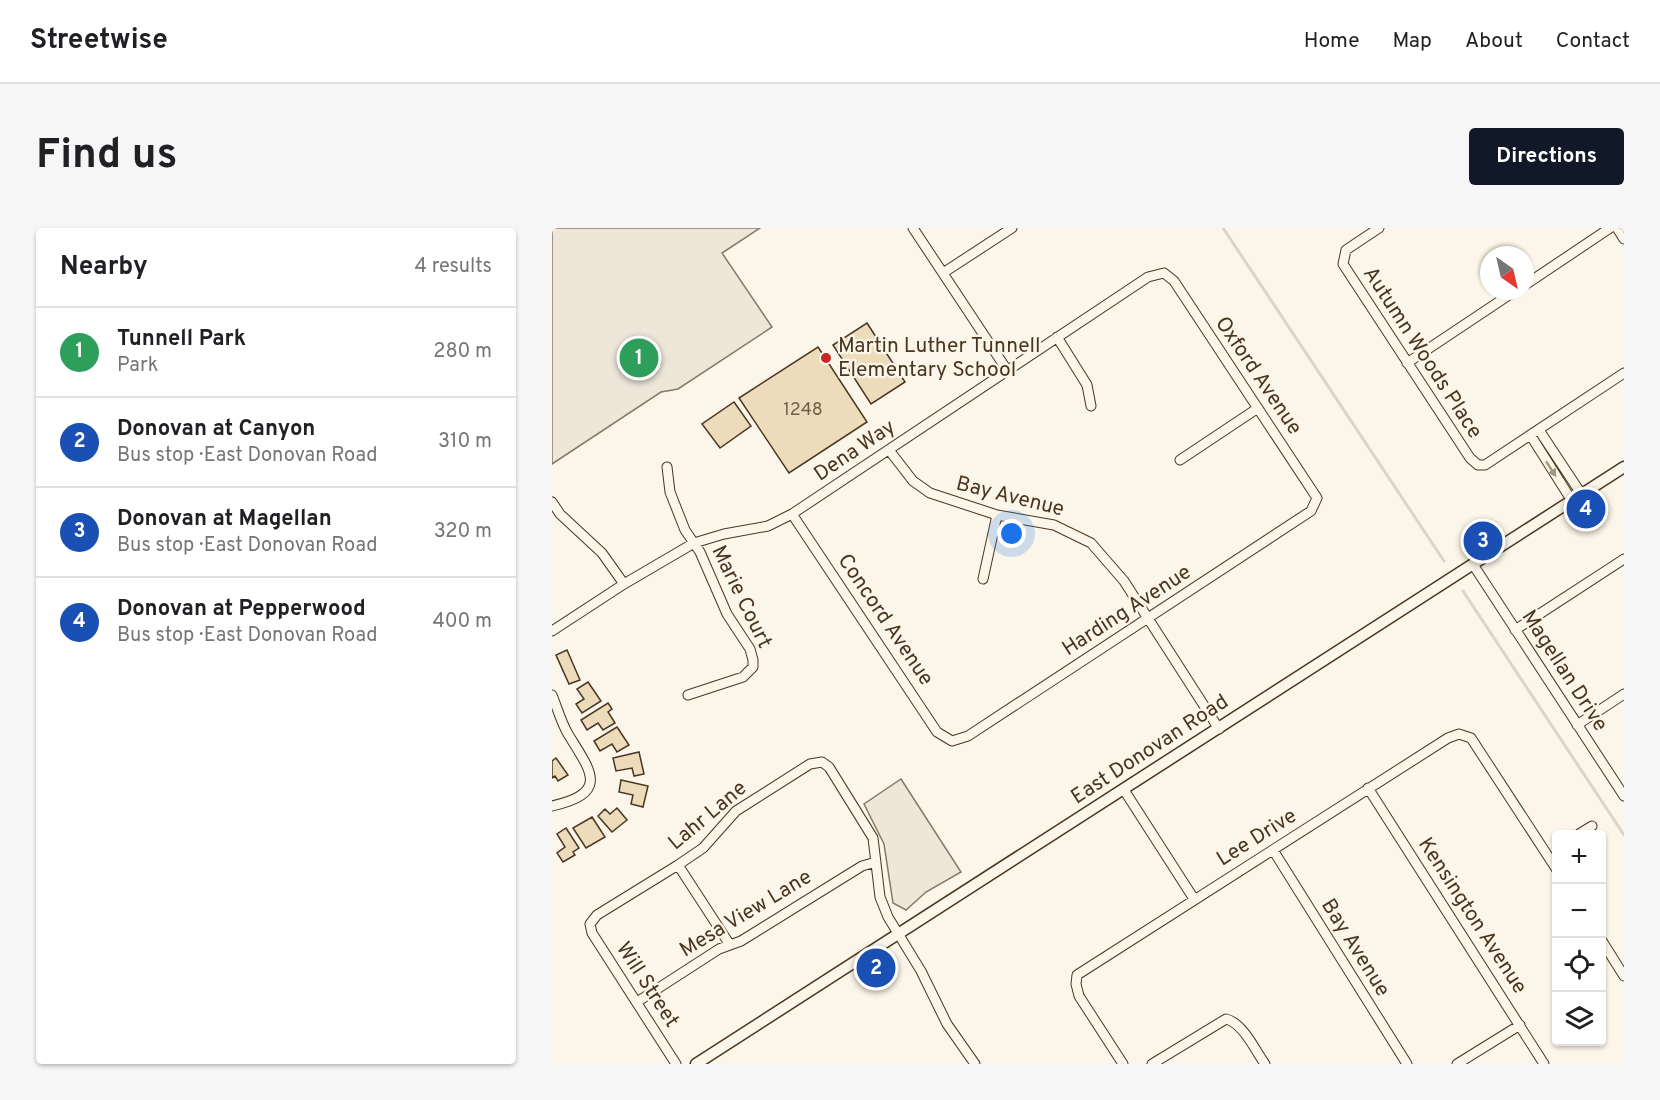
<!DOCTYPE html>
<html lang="en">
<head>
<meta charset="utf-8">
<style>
  body { margin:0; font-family:Overpass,sans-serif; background:#f6f6f6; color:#202124 }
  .controls { position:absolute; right:18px; bottom:18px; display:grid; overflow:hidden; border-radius:6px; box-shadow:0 2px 4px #0004 }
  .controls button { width:54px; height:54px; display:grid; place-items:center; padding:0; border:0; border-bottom:2px solid #e0e0e0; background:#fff; color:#202124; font:30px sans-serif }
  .compass { position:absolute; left:928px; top:18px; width:54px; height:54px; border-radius:50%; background:#fff; box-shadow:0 2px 4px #0004; rotate:146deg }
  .you { position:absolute; left:460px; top:306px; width:21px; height:21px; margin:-15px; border:4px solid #fff; border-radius:50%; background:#1a73e8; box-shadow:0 0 0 9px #1a73e833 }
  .badge { display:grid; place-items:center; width:39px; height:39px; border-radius:50%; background:#111827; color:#fff; font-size:20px; font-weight:700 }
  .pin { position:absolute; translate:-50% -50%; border:3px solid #fff; box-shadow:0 2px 6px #0006 }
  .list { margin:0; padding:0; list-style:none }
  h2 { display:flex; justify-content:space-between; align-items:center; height:78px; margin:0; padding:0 24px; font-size:26px }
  h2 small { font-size:20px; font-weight:400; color:#757577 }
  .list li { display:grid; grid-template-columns:39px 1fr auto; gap:18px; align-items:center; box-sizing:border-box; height:90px; padding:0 24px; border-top:2px solid #e0e0e0 }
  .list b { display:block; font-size:22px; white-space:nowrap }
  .list p { margin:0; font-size:20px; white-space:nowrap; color:#757577 }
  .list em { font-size:20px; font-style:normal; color:#757577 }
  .icon { flex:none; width:33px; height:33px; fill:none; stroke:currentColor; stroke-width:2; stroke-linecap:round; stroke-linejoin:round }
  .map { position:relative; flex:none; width:1072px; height:836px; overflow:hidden; border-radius:6px }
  header { display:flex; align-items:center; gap:36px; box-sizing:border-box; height:84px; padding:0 30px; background:#fff; border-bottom:2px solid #e0e0e0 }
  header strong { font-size:28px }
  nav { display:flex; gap:33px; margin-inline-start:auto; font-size:21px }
  .intro { display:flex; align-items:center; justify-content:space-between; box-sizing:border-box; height:144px; padding:0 36px }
  h1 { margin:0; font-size:42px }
  .button { padding:15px 27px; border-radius:6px; background:#111827; color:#fff; font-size:21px; font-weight:700 }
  main { display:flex; gap:36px; padding:0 36px }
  aside { flex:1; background:#fff; border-radius:6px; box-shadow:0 2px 4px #0004 }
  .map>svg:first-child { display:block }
</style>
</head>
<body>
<header>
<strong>Streetwise</strong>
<nav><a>Home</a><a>Map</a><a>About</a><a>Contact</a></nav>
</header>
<div class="intro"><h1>Find us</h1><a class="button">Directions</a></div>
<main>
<aside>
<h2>Nearby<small>4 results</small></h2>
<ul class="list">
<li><span class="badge" style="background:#2e9e5b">1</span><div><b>Tunnell Park</b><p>Park</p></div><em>280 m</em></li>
<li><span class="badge" style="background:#1a4fb4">2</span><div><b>Donovan at Canyon</b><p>Bus stop · East Donovan Road</p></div><em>310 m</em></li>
<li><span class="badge" style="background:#1a4fb4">3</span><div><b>Donovan at Magellan</b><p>Bus stop · East Donovan Road</p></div><em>320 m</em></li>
<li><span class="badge" style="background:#1a4fb4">4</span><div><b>Donovan at Pepperwood</b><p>Bus stop · East Donovan Road</p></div><em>400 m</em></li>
</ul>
</aside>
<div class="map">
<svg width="1072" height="836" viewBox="0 0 1072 836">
  <rect width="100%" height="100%" fill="#fbf6e9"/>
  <!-- green -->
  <path fill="#ede6d9" stroke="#887966" stroke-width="1.5" d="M0,0H208L170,25L220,99L126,161L109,164L0,236Z
    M349,551L409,644L374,664L354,682L341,675L332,616L312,576Z"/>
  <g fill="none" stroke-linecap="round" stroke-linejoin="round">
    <!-- stream -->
    <path stroke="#dcd4c6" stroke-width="3" d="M671,0L892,333
      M911,363L1072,607"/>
  </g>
  <!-- building -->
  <path fill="#ecdcbc" stroke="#4a3520" stroke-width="1.5" d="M315,95L353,154L319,176L281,117Z
    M266,119L315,194L237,245L187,170Z
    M182,174L199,198L168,220L150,196Z
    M15,422L28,452L17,456L4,427Z
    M36,454L49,473L30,485L24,476L32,471L25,461Z
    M56,475L60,481L56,484L63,495L51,502L46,495L35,502L29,492Z
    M65,499L77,517L65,524L60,516L48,523L42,513Z
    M87,524L92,546L82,548L80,540L64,543L61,530Z
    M4,530L16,547L6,553L3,548L0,550V533Z
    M69,552L96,558L91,579L79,576L81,567L67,564Z
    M65,580L75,592L60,604L46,588L53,581L58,586Z
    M40,589L53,609L34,620L21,600Z
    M14,600L27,620L21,624L23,627L11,634L5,625L13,619L5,606Z"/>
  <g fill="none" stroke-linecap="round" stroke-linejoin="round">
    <!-- minor casing -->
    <g stroke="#4a3520" stroke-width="11">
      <path id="minor" d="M361,0L455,142
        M827,0L794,22L791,36L918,230L926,237H933L1072,145
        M1065,0L1072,11
        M391,45L460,0
        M973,57L1058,0
        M505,109L535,157L539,178
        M855,135L963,63
        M987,202L1030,267
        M979,208L1020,273
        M337,222L361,253L378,265L445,287L502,297L539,315L572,353L667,501
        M628,232L706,180
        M115,239L118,264L133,302L148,324L175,386L198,421L201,432V439L191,449L136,467
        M0,274L8,286L50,325L72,356
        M922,338L1072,568
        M431,351L445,287
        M963,402L1072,331
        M0,403L72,356L142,315L172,306L216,298L240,286L596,49L612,45L622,53L765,270L759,283L416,508L400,513L385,504L240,286
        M0,467C5,479 9,494 16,506C38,542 59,565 0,578
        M1025,497L1072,466
        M816,560L992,836
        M572,562L642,671
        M1027,606L1040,598
        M721,622L855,836
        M126,637L178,717
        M1050,713L1072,748
        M85,774L167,721L189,713L310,638L324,634
        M124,836L40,705L38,696L45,687L126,637L151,620L184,583L258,536L270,534L277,539L321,610L328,669L336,689L369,743L395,796L423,836
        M571,836L527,768L524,756L525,747L896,510L907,506L919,510L1005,642
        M600,836L674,791C691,795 703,822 713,836
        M905,836L968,797"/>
    </g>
    <!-- tertiary casing -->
    <g stroke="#4a3520" stroke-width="13">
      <path id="tertiary" d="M144,836L1072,239"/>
    </g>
    <!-- minor -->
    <use href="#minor" stroke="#fbf6e9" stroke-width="9"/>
    <!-- tertiary -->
    <use href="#tertiary" stroke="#fbf6e9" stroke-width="10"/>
  </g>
  <!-- one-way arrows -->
  <defs><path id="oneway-solid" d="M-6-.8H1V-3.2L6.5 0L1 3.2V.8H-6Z" transform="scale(1.5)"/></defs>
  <use fill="#a29684" href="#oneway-solid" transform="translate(999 241) rotate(57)"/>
  <!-- markers -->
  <circle fill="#c62828" stroke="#fbf6e9" stroke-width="2" cx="274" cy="130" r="6"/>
  <g text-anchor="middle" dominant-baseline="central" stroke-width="4.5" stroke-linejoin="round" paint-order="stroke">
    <!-- number labels -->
    <g font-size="18" fill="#725f47">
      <text x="251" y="182">1248</text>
    </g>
    <!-- poi labels -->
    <g font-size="21" fill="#4a3520" stroke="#fbf6e9" text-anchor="start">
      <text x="286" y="118">Martin Luther Tunnell<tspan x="286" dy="24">Elementary School</tspan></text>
    </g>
    <!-- street labels -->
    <g font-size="21" fill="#4a3520" stroke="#fbf6e9">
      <text transform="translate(870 125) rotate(57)">Autumn Woods Place</text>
      <text transform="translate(706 148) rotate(56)">Oxford Avenue</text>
      <text transform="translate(303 223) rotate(-34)">Dena Way</text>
      <text transform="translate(458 269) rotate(14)">Bay Avenue</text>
      <text transform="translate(189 369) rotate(64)">Marie Court</text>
      <text transform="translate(575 383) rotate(-33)">Harding Avenue</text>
      <text transform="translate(333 392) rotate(56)">Concord Avenue</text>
      <text transform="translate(1012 443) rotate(57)">Magellan Drive</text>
      <text transform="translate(598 522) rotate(-33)">East Donovan Road</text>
      <text transform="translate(156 588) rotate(-40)">Lahr Lane</text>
      <text transform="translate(705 610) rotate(-32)">Lee Drive</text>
      <text transform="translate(194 686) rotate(-31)">Mesa View Lane</text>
      <text transform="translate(920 688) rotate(57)">Kensington Avenue</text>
      <text transform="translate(803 720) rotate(58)">Bay Avenue</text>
      <text transform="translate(95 757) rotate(57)">Will Street</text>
    </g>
  </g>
</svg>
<div class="controls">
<button>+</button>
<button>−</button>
<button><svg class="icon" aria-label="locate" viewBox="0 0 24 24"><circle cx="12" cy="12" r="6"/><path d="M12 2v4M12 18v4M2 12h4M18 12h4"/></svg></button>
<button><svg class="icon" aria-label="layers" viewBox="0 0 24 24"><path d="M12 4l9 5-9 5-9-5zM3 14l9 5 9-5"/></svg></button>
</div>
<svg class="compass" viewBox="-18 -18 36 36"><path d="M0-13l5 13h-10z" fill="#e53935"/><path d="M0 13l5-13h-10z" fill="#757577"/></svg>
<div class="you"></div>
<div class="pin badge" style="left:87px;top:130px;background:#2e9e5b">1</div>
<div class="pin badge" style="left:324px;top:740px;background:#1a4fb4">2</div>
<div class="pin badge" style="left:931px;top:313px;background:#1a4fb4">3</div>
<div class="pin badge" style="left:1034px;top:281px;background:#1a4fb4">4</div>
</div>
</main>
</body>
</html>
